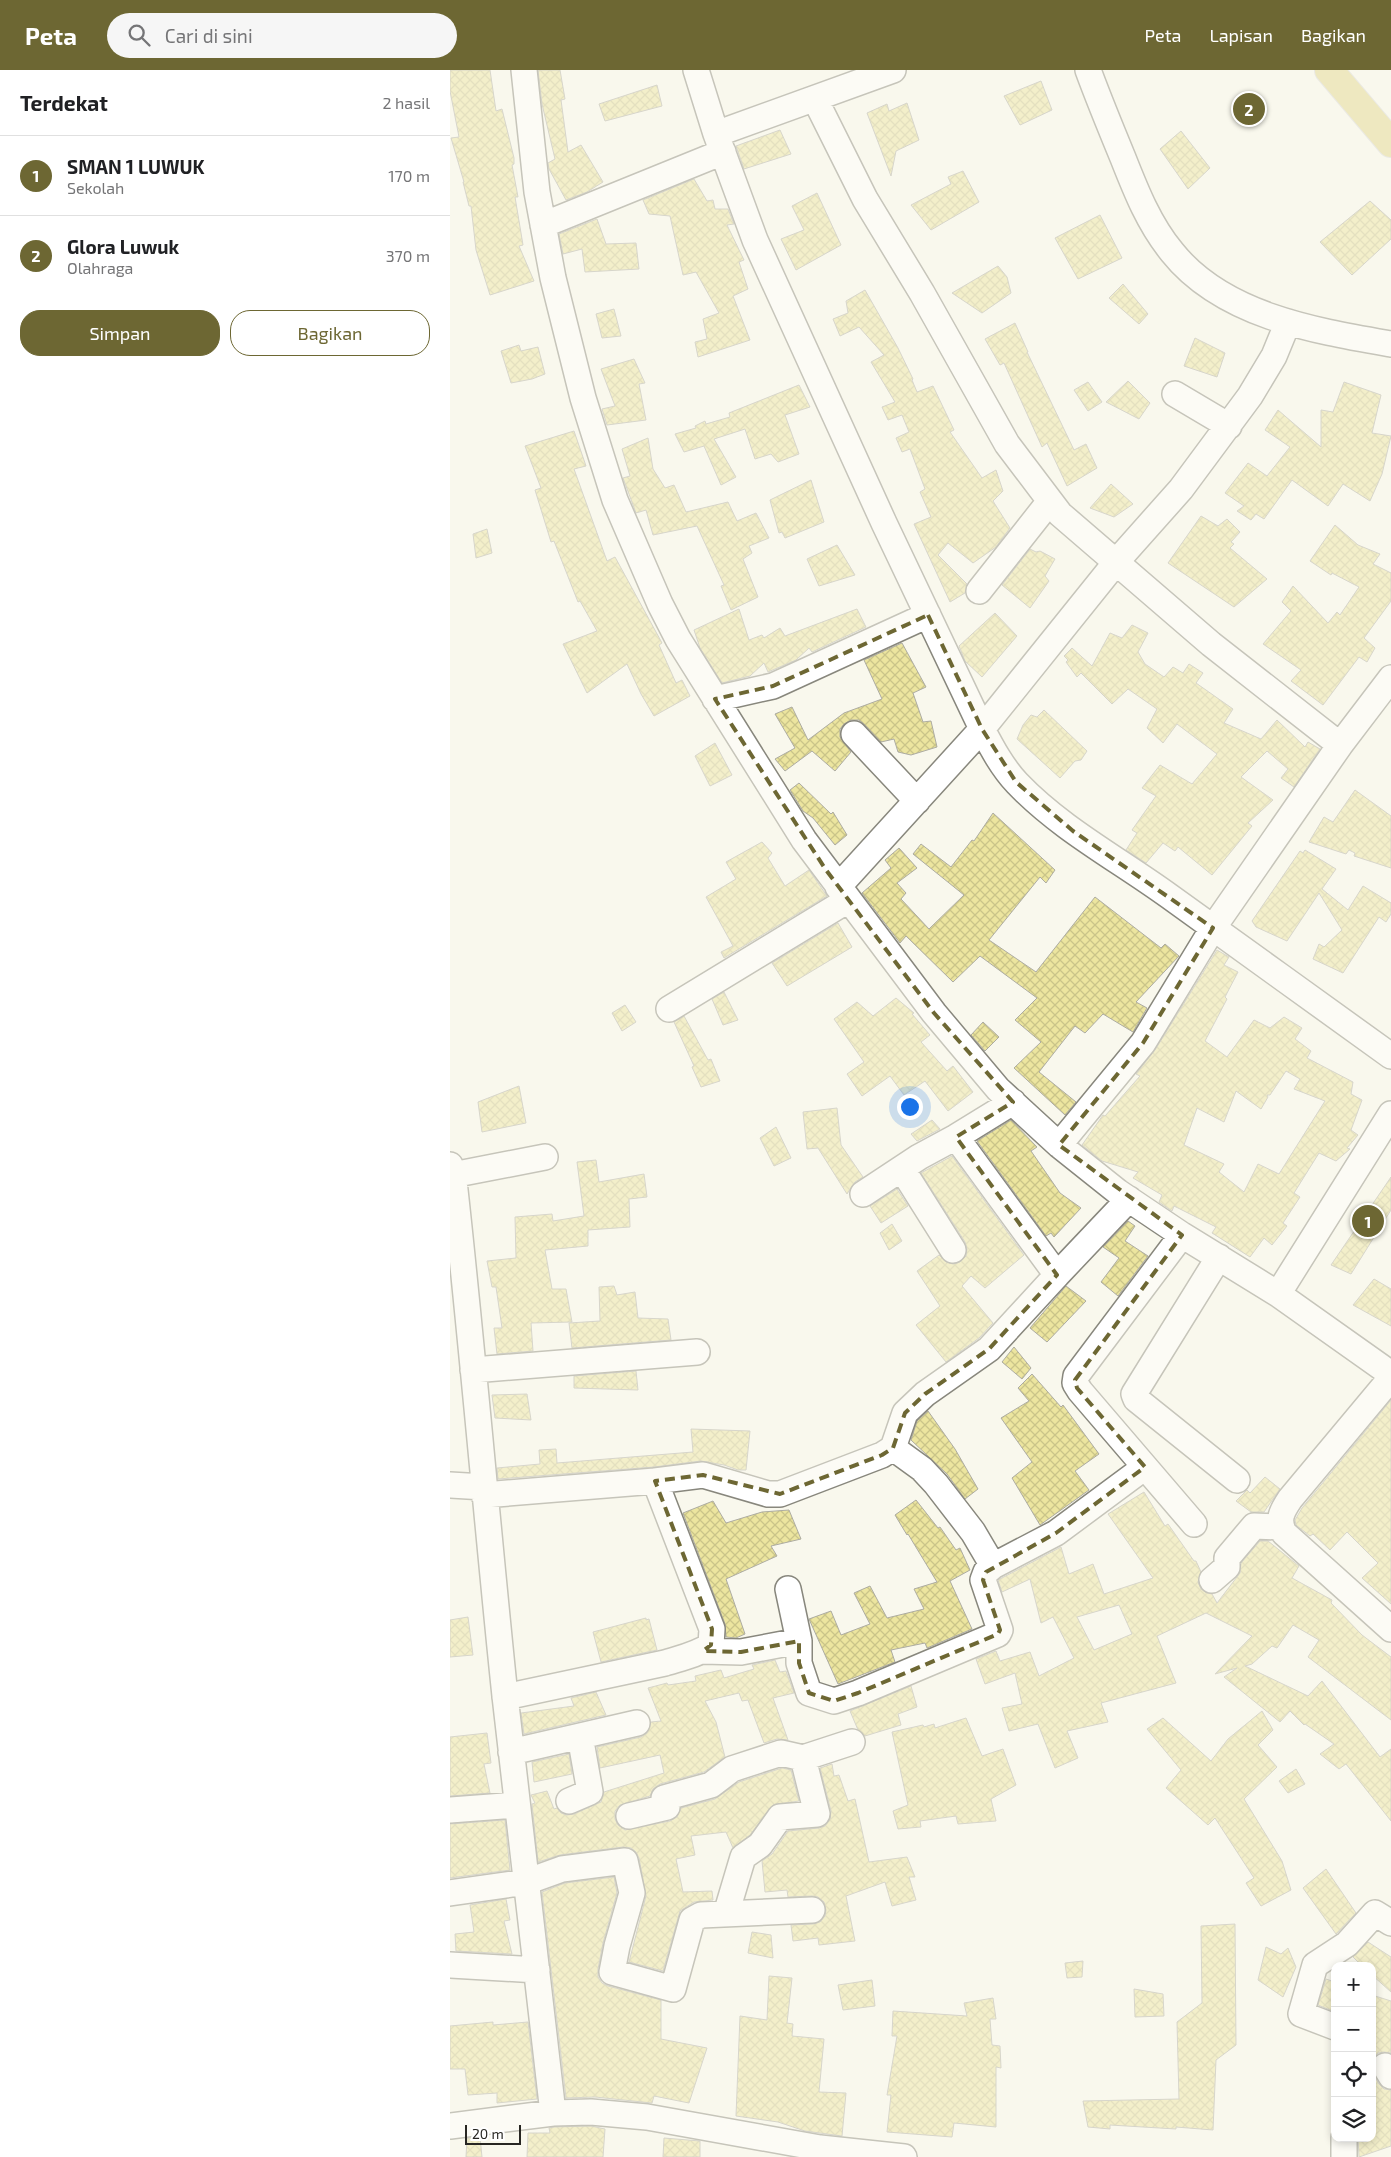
<!DOCTYPE html>
<html lang="id">
<head>
<meta charset="utf-8">
<style>
  body { margin:0; font-family:"Exo 2",sans-serif; background:#f6f6f6; color:#202124 }
  .controls { position:absolute; right:15px; bottom:15px; display:grid; overflow:hidden; border-radius:10px; box-shadow:0 2px 8px #0003 }
  .controls button { width:45px; height:45px; display:grid; place-items:center; padding:0; border:0; border-bottom:1px solid #e0e0e0; background:#fff; color:#202124; font:25px sans-serif }
  .scale { position:absolute; left:15px; bottom:12px; width:56px; box-sizing:border-box; padding-left:5px; border:2px solid #272622; border-top:0; font-size:14px; line-height:18px; white-space:nowrap; color:#272622; -webkit-text-stroke:4px #fff; paint-order:stroke }
  .you { position:absolute; left:459px; top:1036px; width:18px; height:18px; margin:-12px; border:4px solid #fff; border-radius:50%; background:#1a73e8; box-shadow:0 0 0 8px #1a73e833 }
  .badge { display:grid; place-items:center; width:32px; height:32px; border-radius:50%; background:#6d6733; color:#fff; font-size:16px; font-weight:700 }
  .pin { position:absolute; translate:-50% -50%; border:2px solid #fff; box-shadow:0 1px 5px #0006 }
  .list { margin:0; padding:0; list-style:none }
  h2 { display:flex; justify-content:space-between; align-items:center; height:65px; margin:0; padding:0 20px; font-size:21px }
  h2 small { font-size:16px; font-weight:400; color:#757577 }
  .list li { display:grid; grid-template-columns:32px 1fr auto; gap:15px; align-items:center; box-sizing:border-box; height:80px; padding:0 20px; border-top:1px solid #e0e0e0 }
  .list b { display:block; font-size:19px; white-space:nowrap }
  .list p { margin:0; font-size:16px; white-space:nowrap; color:#757577 }
  .list em { font-size:16px; font-style:normal; color:#757577 }
  .actions { display:flex; gap:10px; padding:15px 20px }
  .actions a { flex:1; padding:11px 0; border:1px solid #6d6733; border-radius:20px; text-align:center; font-size:18px; color:#6d6733 }
  .actions .main { background:#6d6733; color:#fff }
  .icon { flex:none; width:28px; height:28px; fill:none; stroke:currentColor; stroke-width:2; stroke-linecap:round; stroke-linejoin:round }
  .map { position:relative; flex:none; width:941px; height:2087px; overflow:hidden }
  header { display:flex; align-items:center; gap:30px; box-sizing:border-box; height:70px; padding:0 25px; background:#6d6733; color:#fff }
  header strong { font-size:24px }
  nav { display:flex; gap:28px; margin-inline-start:auto; font-size:18px }
  .search { width:350px; height:45px; background:#f6f6f6; display:flex; align-items:center; gap:12px; box-sizing:border-box; padding:0 18px; border-radius:28px; color:#757577; font-size:19px }
  main { display:flex }
  aside { flex:1; background:#fff }
  .map>svg:first-child { display:block }
</style>
</head>
<body>
<header>
<strong>Peta</strong>
<div class="search"><svg class="icon" aria-label="search" viewBox="0 0 24 24"><circle cx="10" cy="10" r="6"/><path d="M15 15l6 6"/></svg>Cari di sini</div>
<nav><a>Peta</a><a>Lapisan</a><a>Bagikan</a></nav>
</header>
<main>
<aside>
<h2>Terdekat<small>2 hasil</small></h2>
<ul class="list">
<li><span class="badge">1</span><div><b>SMAN 1 LUWUK</b><p>Sekolah</p></div><em>170 m</em></li>
<li><span class="badge">2</span><div><b>Glora Luwuk</b><p>Olahraga</p></div><em>370 m</em></li>
</ul>
<div class="actions"><a class="main">Simpan</a><a>Bagikan</a></div>
</aside>
<div class="map">
<svg width="941" height="2087" viewBox="0 0 941 2087">
  <defs>
    <pattern id="building-cross-hatch" width="8" height="8" patternUnits="userSpaceOnUse" patternTransform="scale(1.25)"><rect width="8" height="8" fill="#ece59f"/><path d="M0 0l8 8M0 8l8-8" fill="none" stroke="#cac489"/></pattern>
  </defs>
  <rect width="100%" height="100%" fill="#f9f8ed"/>
  <!-- building -->
  <path fill="url(#building-cross-hatch)" stroke="#adaca2" fill-rule="evenodd" d="M0,0H40L46,41L52,39L64,88V94L62,95L68,127H65L73,175L69,176L84,211L40,225L26,180L21,136H19L13,112H14L1,68L9,67L0,21Z
    M88,0H110L115,29L111,30L118,82L131,75L153,112L137,122L116,130L99,99L98,93L105,89L92,34Z
    M591,11L602,40L570,55L554,26Z
    M207,15L212,36L155,51L149,34Z
    M457,33L469,70L446,81L441,106L417,43L437,34L439,41Z
    M330,60L341,84L294,99L286,76Z
    M731,61L760,98L738,119L710,79Z
    M513,101L529,132L481,160L461,135L501,114L498,107Z
    M244,109L257,131L263,130L265,139H278L284,154L277,155L294,190L289,192L298,219L283,226L300,270L248,287L245,272L257,269L253,249L269,243L246,202L233,205L220,146L199,144L193,130Z
    M367,123L391,175L346,200L331,169L354,160L342,136Z
    M920,131L941,150V169L902,205L870,172Z
    M650,145L672,188L628,209L605,168Z
    M147,149L156,174L186,173L189,199L135,202L132,179L113,184L109,164Z
    M548,196L557,207L561,223L532,243L502,223Z
    M673,214L698,244L689,254L659,228Z
    M415,220L448,278L463,309L462,310L467,322L483,316L504,360L500,362L532,408L546,400L553,421L543,431L560,458L546,477L523,493L498,473L488,485L517,514L515,523L500,532L464,454L481,447L470,422L475,419L460,379L452,382L446,368L459,362L452,345L438,350L432,337L445,332L421,292L434,285L409,257L390,266L383,249L398,243L396,231Z
    M164,239L171,266L152,268L146,244Z
    M565,253L578,282H577L624,380L636,374L647,398L617,416L597,373L592,377L554,293L550,295L535,269Z
    M745,268L775,283L767,307L734,296Z
    M69,275L71,281L88,277L95,304L82,309L61,313L51,281Z
    M184,289L195,313L189,314L196,350L157,355L152,339L165,336L151,299Z
    M678,311L700,333L689,349L656,332Z
    M638,312L652,332L638,341L624,320Z
    M894,312L931,325L922,363L941,366L932,404L920,431L893,414L878,436L842,410L814,449L806,444L801,450L787,441L794,436L775,423L798,393L817,406L840,377L815,360L828,340L871,377V340L883,342Z
    M349,315L360,337L335,345L349,384L328,392L321,384L305,389L295,359L264,369L286,407L271,415L254,376L234,382L225,364L246,358L245,356L255,351L256,354L280,347L279,343Z
    M124,361L136,396L124,399L157,491L165,487L212,573L209,575L226,613L232,610L240,626L204,646L191,624L177,594L137,623L113,574L147,561L130,531L128,532L104,471L101,472L85,420L91,418L75,376Z
    M198,368L203,399L215,418L224,415L236,442L278,432L287,451L306,443L319,468L299,476L302,483L293,489L308,527L281,540L271,516L274,515L247,456L203,465L196,440L186,443L173,408L180,406L172,379Z
    M361,410L374,452L335,468L332,462L329,463L320,430Z
    M661,414L683,434L664,447L640,438Z
    M751,446L768,456L777,449L790,462L781,472L784,474L780,478L817,509L784,537L718,493Z
    M885,455L908,475L930,484L923,494L941,503V531L914,568L925,578L917,592L909,587L873,635L841,611L851,600L813,574L841,541L832,532L843,516L878,553L887,542L890,545L909,517L882,503L881,505L860,491Z
    M37,459L42,483L26,488L23,464Z
    M387,475L405,505L369,516L357,489Z
    M580,479L586,482L590,481L605,489L595,506L599,511L580,538L552,515Z
    M289,539L299,570L312,565L314,568L330,558L335,566L407,539L416,557L362,582L359,578L346,590L318,602L314,593L300,606L272,613L250,578L244,560Z
    M545,543L567,566L532,607L515,591L509,576Z
    M682,555L698,563L688,582L695,594L714,607L723,597L733,603L739,594L753,603L746,613L783,639L774,653L811,669L827,650L855,677L858,672L870,679L844,717L831,708L838,699L817,681L791,707L823,730L798,753L802,756L762,805L728,777L725,781L713,773L696,793L676,780L687,763L682,760L706,726L692,718L710,695L742,714L767,684L727,654L713,673L697,658L707,639L678,619L662,634L631,603L627,607L616,592L618,590L614,586L622,578L642,596L660,563L672,568Z
    M452,573L476,617L463,623L473,652L481,651L487,677L461,685L448,682L444,669L431,672L414,654L409,650H401L394,654L390,659V667L401,682L385,701L362,681L335,701L325,689L345,678L325,644L342,637L358,670L394,643L432,629L414,590Z
    M594,640L637,681L631,690L625,691L610,708L567,669L573,655L581,645L587,647Z
    M265,673L282,705L260,716L245,686Z
    M349,713L381,744L383,742L397,765L385,775L363,748L353,741L340,720Z
    M905,720L941,746V798L904,786L905,783L899,780L896,784L859,772L874,747L883,752Z
    M543,743L605,800L596,813L590,807L539,870L586,902L645,827L711,878L715,874L729,886L686,932L697,938L683,962L653,944L635,963L625,956L589,1002L626,1032L615,1045L564,998L591,972L565,950L587,928L530,886L503,912L456,866L450,873L412,823L441,798L435,790L449,778L467,798L447,813L456,823L451,829L479,859L514,825L463,784L471,774L501,797L522,770L524,771Z
    M312,772L322,783L318,788L335,816L359,800L377,826L274,888L271,882L283,876L256,827L286,809L276,792Z
    M855,780L886,799L872,819L898,840L913,816L941,833V844L936,852L929,847L893,903L863,889L869,874L874,877L892,860L869,823L837,871L806,857L802,851L850,781L853,783Z
    M388,853L402,877L337,916L322,893Z
    M767,880L779,887L774,895L788,902L775,927L777,929L755,971L777,987L804,950L820,958L834,947L852,958L845,969L861,981L857,988L903,1012L901,1024L912,1030L901,1060L908,1065L897,1078L900,1079L886,1091L869,1083L844,1123L850,1127L833,1153L837,1156L822,1175L814,1168L800,1187L762,1163L766,1157L724,1136L722,1141L709,1132L712,1125L683,1108L688,1102L652,1091L632,1075L653,1045L655,1046L690,1006L686,1004L705,980ZM836,1001L850,1009L844,1019L875,1031L829,1104L808,1094L794,1122L769,1102L774,1094L734,1075L747,1038L774,1052L786,1021L811,1039L818,1027L817,1025H820Z
    M274,922L288,950L273,955L262,929Z
    M446,928L464,943L462,944L480,965L471,972L497,1001L503,996L523,1022L498,1041L475,1011L454,1025L440,1006L412,1026L397,1004L414,992L384,949L407,932L423,946Z
    M175,935L186,952L172,961L162,943Z
    M234,946L258,990L261,989L270,1011L251,1017L242,997L244,996L224,952Z
    M533,952L549,967L535,981L521,965Z
    M69,1016L76,1053L32,1062L28,1032Z
    M387,1038L391,1075L413,1107L405,1112L397,1124L368,1078L357,1079L353,1042Z
    M482,1050L490,1059L467,1071L461,1064Z
    M561,1050L587,1077L581,1081L610,1123L631,1138L604,1167L601,1163L596,1166L527,1071Z
    M326,1057L341,1088L324,1096L310,1068Z
    M502,1086L574,1185L535,1218L521,1206L512,1216L543,1253L529,1268L496,1292L466,1255L490,1236L467,1201L489,1185L496,1192L503,1194L510,1192L516,1186L517,1179L515,1172L471,1103Z
    M146,1090L149,1112L194,1104L197,1127L179,1129L180,1157L138,1160V1176L95,1180L102,1219H116L122,1252L81,1253L83,1281L47,1284L44,1258H52L46,1217H42L37,1191L66,1188L65,1147L102,1144L103,1151L134,1146L127,1092Z
    M941,1107V1140L901,1204L881,1195Z
    M447,1119L458,1136L431,1153L420,1136Z
    M678,1151L685,1156L675,1171L698,1186L668,1226L651,1212L669,1188L653,1177Z
    M442,1154L452,1171L439,1180L430,1163Z
    M924,1209L941,1219V1256L903,1235Z
    M164,1216L167,1225L185,1222L188,1248L218,1249L221,1270L122,1278L119,1253L150,1251L149,1217Z
    M616,1216L636,1231L597,1272L580,1258Z
    M564,1277L581,1298L572,1309L552,1292Z
    M186,1301L188,1320L124,1318V1306Z
    M582,1304L611,1337L613,1335L649,1384L625,1401L639,1420L590,1455L562,1408L582,1392L551,1348L579,1331L568,1318Z
    M77,1324L81,1350L45,1348L42,1325Z
    M941,1330V1534L912,1508L928,1493L897,1462L880,1480L863,1464L860,1466L846,1455L845,1450L852,1438Z
    M478,1341L505,1379L528,1419L515,1429L497,1404L461,1370L467,1351Z
    M241,1359L300,1361L296,1400H288L274,1395L251,1391L204,1397L48,1409L47,1398L90,1394L89,1380L106,1379L107,1393L243,1382Z
    M815,1407L830,1419L814,1442H801L786,1431L797,1420L800,1423Z
    M694,1422L715,1456L718,1454L744,1491H746L751,1502L748,1512L751,1519L757,1523L762,1524L767,1533L790,1503L791,1493L810,1471H818L849,1496L842,1508L882,1530L881,1533L912,1565L941,1587V1650L858,1587L869,1570L843,1555L827,1578L822,1576L802,1594L795,1596L858,1626L872,1611L930,1687L941,1679V1751L896,1694L889,1699L870,1684L884,1674L855,1654L854,1655L840,1641L830,1652L774,1607L787,1598L765,1604L802,1566L756,1543L707,1566L726,1613L651,1633L658,1652L617,1661L628,1688L605,1698L588,1654L559,1661L552,1638L572,1634L565,1603L535,1614L526,1589L546,1581L550,1591L580,1582L589,1606L624,1588L603,1547L591,1553L580,1509L552,1522L548,1510L611,1477L619,1504L643,1494L654,1524L703,1508L658,1444ZM669,1535L682,1564L644,1580L627,1547Z
    M466,1430L488,1458L490,1457L506,1480L510,1478L520,1500L500,1511L522,1559L477,1578L475,1573L441,1580L445,1592L388,1614L359,1549L381,1541L391,1565L420,1554L404,1523L420,1516L437,1548L474,1539L464,1519L487,1512L458,1464L457,1465L445,1445Z
    M263,1431L276,1453L312,1442L339,1440L351,1469L321,1476L327,1486L276,1509L295,1564L286,1568L276,1567L275,1554L233,1443Z
    M18,1547L23,1585L0,1587V1550Z
    M196,1548V1550L199,1549L207,1580L151,1592L143,1562Z
    M325,1590L330,1602L336,1601L344,1623L323,1628L338,1670L327,1669L314,1673L298,1630L292,1631L289,1623L255,1631L266,1652L275,1687L254,1702L210,1714L203,1719L200,1726L170,1735L165,1741V1749L168,1755L175,1760L220,1751L227,1747L231,1738L265,1729L289,1712L332,1698L341,1700L349,1731L323,1735L300,1765L283,1778L276,1762L241,1766L245,1785L226,1789L233,1822L262,1821L263,1830L244,1832L230,1841L213,1901L179,1892L196,1826L189,1788L186,1782L181,1778L173,1777L110,1785L88,1792L82,1734L85,1733L81,1725L97,1721L104,1739L107,1738L111,1743L117,1745L124,1744L151,1732L154,1722L214,1703L210,1685L150,1698L147,1677L191,1667L197,1663L201,1652L211,1651L198,1618L217,1613L218,1615L246,1611L245,1606L271,1600L274,1608L304,1599L302,1595Z
    M461,1616L467,1637L448,1644L451,1655L415,1666L408,1660L400,1641Z
    M146,1622L156,1645L74,1664L71,1643L124,1636L121,1628Z
    M812,1641L823,1660L808,1675L827,1697L794,1729L832,1791L841,1820L811,1836L796,1813L804,1808L765,1748L758,1755L716,1718L731,1700L697,1659L713,1648L761,1691L778,1669Z
    M516,1648L532,1686L553,1679L566,1715L541,1729L546,1751L508,1754L506,1746L470,1751L471,1757L448,1759L443,1741L458,1735L442,1662L473,1655L474,1657L484,1654L485,1658Z
    M37,1663L41,1693L34,1694L40,1723L0,1726V1667Z
    M119,1684L122,1704L84,1712L82,1692Z
    M382,1694L384,1706L389,1705L398,1731L405,1729L419,1792L457,1787L465,1807H459L466,1830L442,1836L435,1812L396,1826L405,1871L369,1875L368,1868L343,1871L341,1855L363,1854L370,1852L375,1846L376,1840L374,1832L368,1827L362,1826L338,1827L337,1820L315,1822L312,1791L322,1784L338,1761L369,1758L375,1756L380,1749L381,1741L370,1698Z
    M846,1699L855,1714L838,1723L829,1711Z
    M55,1750L60,1800L0,1808V1754Z
    M876,1799L906,1843L886,1864L853,1818Z
    M164,1807L167,1823L153,1873L148,1899V1907L152,1913L158,1916L211,1930V1969L257,1978L239,2033L204,2026L202,2033L145,2027L116,2028L92,1822L115,1813Z
    M56,1829L60,1850L54,1851L62,1884L6,1881L5,1864L24,1862L20,1835Z
    M785,1854L786,1975L766,1990L763,2060L726,2057V2059L660,2055V2059L638,2057L633,2031L729,2029L727,1952L752,1933L751,1856Z
    M302,1862L321,1865L323,1888L298,1883Z
    M918,1872L941,1887V1922L922,1905V1896H912L903,1887Z
    M816,1877L831,1884L838,1878L846,1897L833,1927L808,1910Z
    M633,1891L632,1907L617,1908L615,1893Z
    M319,1906L342,1908L337,1953L343,1954L342,1966L374,1969L369,2022L396,2023L392,2066L355,2061L328,2052L286,2046L290,1946L317,1950Z
    M876,1909L885,1912V1942L868,1935Z
    M422,1910L425,1936L393,1940L388,1915Z
    M684,1919L713,1924L714,1946L685,1947Z
    M922,1925L941,1931V1983L934,1982L928,1983L922,1989Z
    M543,1928L546,1949H540L542,1975L550,1976L551,1998L546,1997V2057L504,2053L502,2067L437,2062L441,2025H437L447,1966H442L443,1941L517,1946L514,1933Z
    M43,1952V1955L78,1952L87,2029L47,2033V2023L18,2025L15,1999H0V1956Z
    M922,2002L929,2014L934,2019L941,2020V2076L909,2087L908,2068H922Z
    M141,2056L155,2059L153,2087H77L78,2063H100L99,2058L104,2057Z
    M30,2067L32,2087H16L17,2068Z
    M214,2068L250,2071V2087H213Z"/>
  <g fill="none" stroke-linecap="round" stroke-linejoin="round">
    <!-- minor casing -->
    <g stroke="#88877d" stroke-width="28">
      <path id="minor" d="M74,0L87,122L103,208L133,328L165,430L210,534L228,569L354,770L484,943L548,1019L609,1075L668,1122L732,1165L828,1224
        M246,0L266,64L305,170L434,453L532,659C542,678 552,697 567,713C611,759 668,789 719,826C793,879 867,933 941,986
        M638,0C649,30 661,59 673,88C686,121 699,154 722,182C773,246 866,261 941,274
        M365,29L415,129L472,223L557,374L610,444L761,574L890,675
        M266,64L443,0
        M93,155L273,82
        M725,324L779,356
        M529,521L600,431
        M265,629L323,616L478,545
        M404,664L467,731
        M388,817L532,659L667,491L731,419L800,326L824,286L838,252
        M219,939L398,830
        M563,1032L506,1067L607,1205L679,1129
        M941,1044L828,1224L941,1304
        M609,1075L693,973L763,858L890,675L941,608
        M0,1095L4,1111C23,1282 37,1454 55,1626C70,1765 88,1904 103,2043
        M452,1099L503,1180
        M2,1105L95,1087
        M413,1124L469,1087L506,1067
        M732,1165L626,1306L625,1313L630,1321L744,1454
        M769,1187L684,1324L686,1329L787,1410
        M23,1300L247,1282
        M941,1308L840,1429C832,1441 827,1449 834,1463L941,1559
        M443,1378L472,1399L486,1414L523,1462L543,1496
        M205,1411L253,1405L318,1424H330L432,1385L443,1378L455,1343L475,1324L539,1279L607,1205
        M0,1415L34,1417
        M34,1425L205,1411L262,1559L261,1575C247,1585 231,1588 215,1593L55,1627
        M762,1510L777,1497V1488L804,1456L831,1457
        M349,1571V1593L359,1623L384,1631L408,1623L548,1564L550,1560L533,1510L536,1502L543,1496L606,1463L695,1397
        M253,1581L291,1582L349,1571L338,1519
        M61,1682L187,1653
        M119,1731L140,1722L130,1666
        M0,1740L67,1735
        M179,1746L217,1737L214,1728L261,1715L282,1699L331,1683L353,1688L402,1672
        M0,1823L76,1812L112,1799L175,1791L182,1823L167,1876L162,1902L223,1919L242,1850L251,1845L362,1840
        M276,1844L293,1787L310,1775L330,1747L367,1744L353,1688
        M0,1895L87,1900
        M885,1957L851,1944L865,1895L897,1874L925,1843L941,1853
        M935,1996L941,2006
        M0,2056L103,2043L141,2042L197,2047L370,2078L454,2087
        M894,2087V2068"/>
    </g>
    <!-- highway casing -->
    <g stroke="#d8d8d7" stroke-width="30">
      <path id="highway" d="M879,0L941,73"/>
    </g>
    <!-- minor -->
    <use href="#minor" stroke="#fff" stroke-width="25"/>
    <!-- highway -->
    <use href="#highway" stroke="#dfd689" stroke-width="28"/>
  </g>
  <!-- marked area -->
  <path d="M0 0H941V2087H0ZM478,545L532,659L566,712L623,761L763,858L693,973L609,1075L732,1165L625,1310L627,1318L695,1397L606,1463L536,1502L533,1510L550,1560L548,1564L408,1623L384,1631L359,1623L349,1593V1571L291,1582L253,1581L261,1575L262,1559L205,1411L253,1405L330,1424L432,1385L443,1378L455,1343L475,1324L539,1279L607,1205L506,1067L563,1032L484,943L376,800L265,629L323,616Z" fill="#f9f8ed" fill-opacity=".55" fill-rule="evenodd"/>
  <path fill="none" stroke="#6d6733" stroke-width="4" stroke-dasharray="10 6" stroke-linejoin="round" d="M478,545L532,659L566,712L623,761L763,858L693,973L609,1075L732,1165L625,1310L627,1318L695,1397L606,1463L536,1502L533,1510L550,1560L548,1564L408,1623L384,1631L359,1623L349,1593V1571L291,1582L253,1581L261,1575L262,1559L205,1411L253,1405L330,1424L432,1385L443,1378L455,1343L475,1324L539,1279L607,1205L506,1067L563,1032L484,943L376,800L265,629L323,616Z"/>
</svg>
<div class="controls">
<button>+</button>
<button>−</button>
<button><svg class="icon" aria-label="locate" viewBox="0 0 24 24"><circle cx="12" cy="12" r="6"/><path d="M12 2v4M12 18v4M2 12h4M18 12h4"/></svg></button>
<button><svg class="icon" aria-label="layers" viewBox="0 0 24 24"><path d="M12 4l9 5-9 5-9-5zM3 14l9 5 9-5"/></svg></button>
</div>
<div class="scale">20 m</div>
<div class="you"></div>
<div class="pin badge" style="left:918px;top:1151px">1</div>
<div class="pin badge" style="left:799px;top:39px">2</div>
</div>
</main>
</body>
</html>
